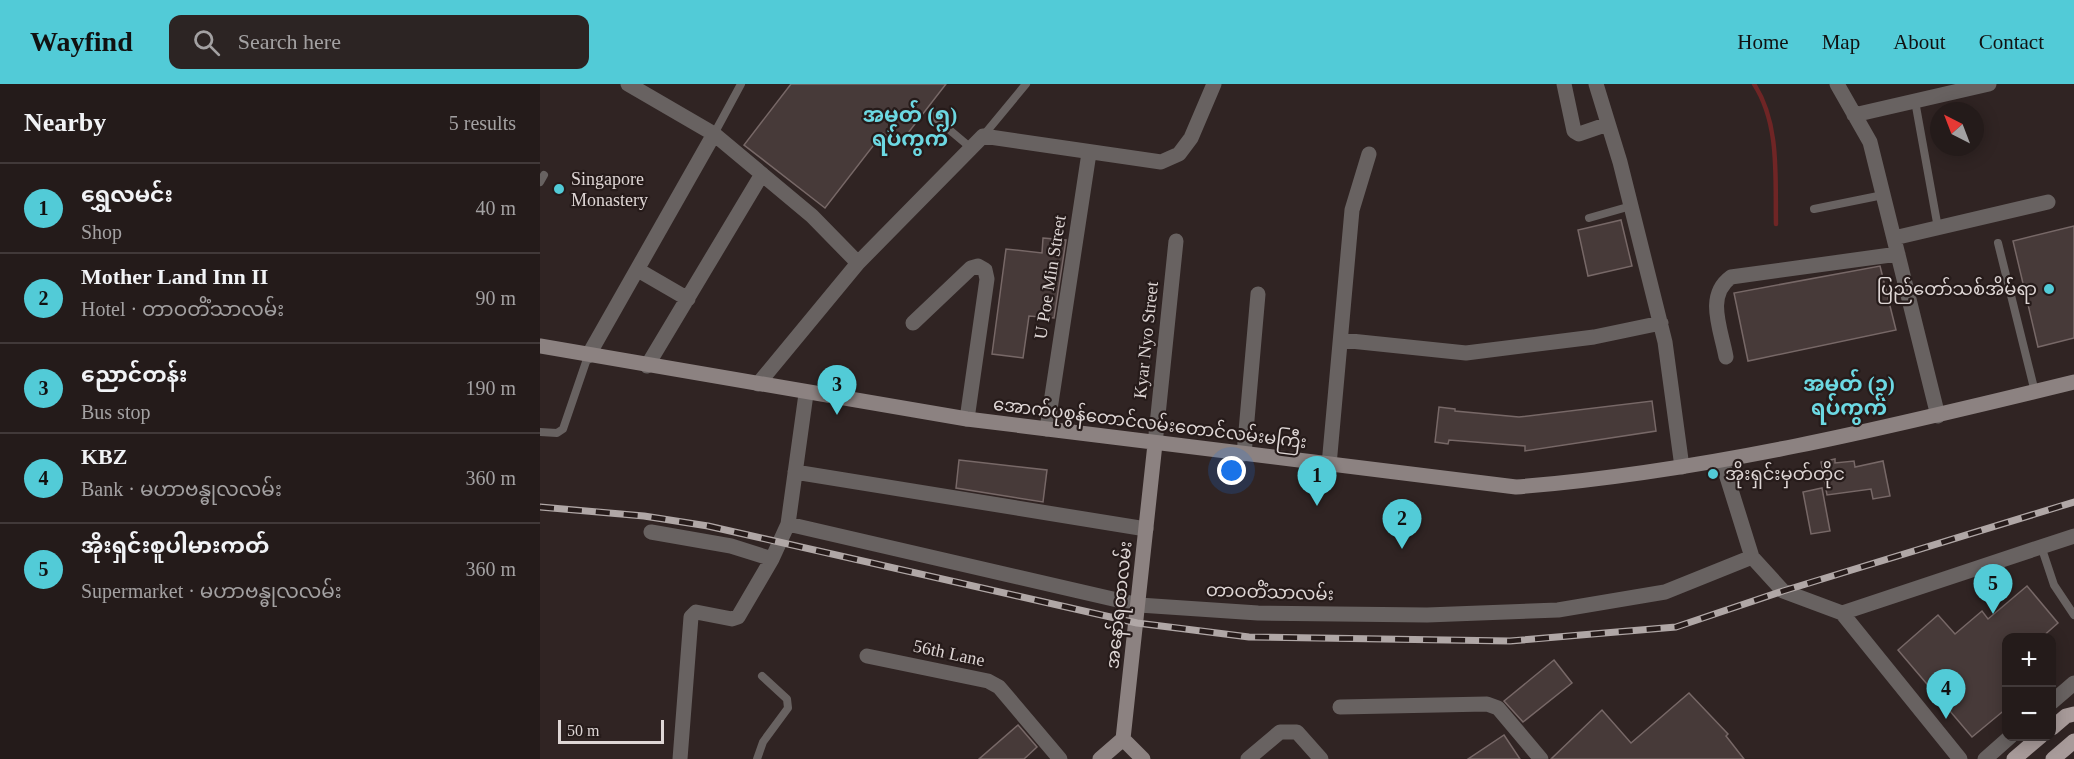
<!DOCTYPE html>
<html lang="en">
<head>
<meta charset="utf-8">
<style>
  body { margin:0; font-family:"Times New Roman","Noto Sans Myanmar",serif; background:#2c2423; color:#f1f3f6 }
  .controls { position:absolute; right:18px; bottom:18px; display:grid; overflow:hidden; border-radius:12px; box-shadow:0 3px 15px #0003 }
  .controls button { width:54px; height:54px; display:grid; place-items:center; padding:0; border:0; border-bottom:2px solid #413939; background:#241b1a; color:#f1f3f6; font:30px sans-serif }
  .compass { position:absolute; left:1390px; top:18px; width:54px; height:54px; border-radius:50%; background:#241b1a; box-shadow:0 3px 15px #0003; rotate:318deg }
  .scale { position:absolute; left:18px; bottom:15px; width:106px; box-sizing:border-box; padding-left:6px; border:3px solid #ded6d5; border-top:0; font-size:16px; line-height:21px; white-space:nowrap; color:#ded6d5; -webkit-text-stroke:4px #261b1a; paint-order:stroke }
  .you { position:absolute; left:692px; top:387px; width:21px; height:21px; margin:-15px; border:4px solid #fff; border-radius:50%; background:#1a73e8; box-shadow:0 0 0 9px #1a73e833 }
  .badge { display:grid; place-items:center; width:39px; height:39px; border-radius:50%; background:#52cbd7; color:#111; font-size:20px; font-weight:700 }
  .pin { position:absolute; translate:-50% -50px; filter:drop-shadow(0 2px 3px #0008) }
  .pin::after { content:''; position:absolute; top:32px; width:21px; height:18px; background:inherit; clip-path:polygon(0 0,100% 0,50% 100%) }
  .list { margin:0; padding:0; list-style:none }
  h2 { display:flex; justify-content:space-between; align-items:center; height:78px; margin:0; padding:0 24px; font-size:26px }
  h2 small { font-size:20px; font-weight:400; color:#a3a1a2 }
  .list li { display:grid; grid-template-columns:39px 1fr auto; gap:18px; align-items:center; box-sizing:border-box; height:90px; padding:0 24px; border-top:2px solid #413939 }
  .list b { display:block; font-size:22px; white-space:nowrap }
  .list p { margin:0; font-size:20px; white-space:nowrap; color:#a3a1a2 }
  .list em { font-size:20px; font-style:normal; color:#a3a1a2 }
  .icon { flex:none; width:33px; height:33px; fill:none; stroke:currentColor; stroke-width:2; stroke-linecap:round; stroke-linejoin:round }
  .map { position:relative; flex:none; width:1534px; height:675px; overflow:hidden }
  header { display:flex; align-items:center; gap:36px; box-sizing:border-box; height:84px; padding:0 30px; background:#52cbd7; color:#111 }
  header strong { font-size:28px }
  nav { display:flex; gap:33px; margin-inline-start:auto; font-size:21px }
  .search { width:420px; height:54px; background:#2c2423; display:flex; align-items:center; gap:15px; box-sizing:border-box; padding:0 21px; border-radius:12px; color:#a3a1a2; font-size:22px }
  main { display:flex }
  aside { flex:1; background:#241b1a }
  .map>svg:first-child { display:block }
</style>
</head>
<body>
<header>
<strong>Wayfind</strong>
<div class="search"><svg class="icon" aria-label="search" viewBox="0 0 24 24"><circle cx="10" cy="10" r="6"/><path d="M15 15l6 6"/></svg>Search here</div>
<nav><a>Home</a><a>Map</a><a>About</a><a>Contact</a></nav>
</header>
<main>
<aside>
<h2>Nearby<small>5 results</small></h2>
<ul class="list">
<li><span class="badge">1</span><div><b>ရွှေလမင်း</b><p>Shop</p></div><em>40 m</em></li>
<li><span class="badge">2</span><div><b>Mother Land Inn II</b><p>Hotel · တာဝတိံသာလမ်း</p></div><em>90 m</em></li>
<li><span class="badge">3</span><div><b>ညောင်တန်း</b><p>Bus stop</p></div><em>190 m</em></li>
<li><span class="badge">4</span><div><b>KBZ</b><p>Bank · မဟာဗန္ဓုလလမ်း</p></div><em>360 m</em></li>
<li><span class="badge">5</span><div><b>အိုးရှင်းစူပါမားကတ်</b><p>Supermarket · မဟာဗန္ဓုလလမ်း</p></div><em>360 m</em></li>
</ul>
</aside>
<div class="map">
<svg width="1534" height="675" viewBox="0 0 1534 675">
  <rect width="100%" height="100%" fill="#302423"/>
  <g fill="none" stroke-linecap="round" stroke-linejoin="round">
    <!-- stream -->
    <path stroke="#6f2525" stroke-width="4.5" d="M1214,0C1240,40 1235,93 1236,140"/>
  </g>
  <!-- building -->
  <path fill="#473a39" stroke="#776867" stroke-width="1.5" d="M251,0H406L358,62L343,49L285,124L204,61Z
    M1081,136L1092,182L1048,192L1038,146Z
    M1534,142V254L1498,263L1473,157Z
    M503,154L526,156L514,234L489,232L483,274L452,270L466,165L502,169Z
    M1340,182L1356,246L1208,277L1194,209Z
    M1112,317L1116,347L985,367V362L909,356L908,360L895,358L899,323L915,325V327L979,333Z
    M1295,375V379L1314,377L1315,383L1343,377L1350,412L1333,415L1331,405L1287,411L1281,378Z
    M419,376L507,386L503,418L416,404Z
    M1282,404L1290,447L1271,450L1263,408Z
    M1487,502L1518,539L1501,554H1467V624L1432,653L1358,566L1398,531L1415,550L1442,527L1448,535Z
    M1014,576L1032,599L983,638L964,617Z
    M1149,609L1188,650L1186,652L1204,675H1011L1062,626L1091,659Z
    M478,641L497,663L484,675H439Z
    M964,651L980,675H928Z"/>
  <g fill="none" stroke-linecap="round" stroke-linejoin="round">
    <!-- service -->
    <path stroke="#686261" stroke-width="8" d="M1375,17L1398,144
      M393,32L431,64
      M174,50L201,0
      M443,52L486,0
      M0,98L4,91
      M1274,125L1343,111
      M1049,134L1091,122
      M1458,159L1495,308
      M0,348L17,349L23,345L48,272
      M1501,462L1514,501L1534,531
      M217,675L223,658L248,624L247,615L222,592"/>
    <!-- minor -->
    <path stroke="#686261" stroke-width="15" d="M88,0L174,50L272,132L318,179
      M1024,0L1034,47L1039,50L1068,40
      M1056,0L1080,78L1125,258L1142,383
      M1297,0L1330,58L1398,332
      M1314,31L1449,0
      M1354,154L1508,118
      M98,186L148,215
      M373,239L431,184L438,182L445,186L447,195L427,335
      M801,256L926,269L1054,253L1121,239
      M48,272L174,50
      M1186,273C1181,245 1165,212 1191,193L1358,170
      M107,282L222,90
      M218,300L318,179L443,52L621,78L639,70L651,54L674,0
      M507,345L549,69
      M615,360L636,157
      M704,370L718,210
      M1182,377L1212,473L1243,507L1302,529L1420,675
      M789,381L812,126L829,70
      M255,388L606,445
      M248,440L599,521L718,529L887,531L1018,526L1125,508L1212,473
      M111,448L191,462L232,475
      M1302,529L1534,452
      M327,572L448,597L459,603L520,675
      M1512,618L1534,599
      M800,623L947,620L958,624L1001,675
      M140,675L151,533L156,528L192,535L198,533L232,475L248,440L266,310
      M708,675L740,648H757L781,675
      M1445,675L1471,652"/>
    <!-- secondary -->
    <path stroke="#8c8281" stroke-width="15" d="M0,262L427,335L976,403C1165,388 1350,343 1534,298
      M583,655L603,675
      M560,675L583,655L615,360"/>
    <!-- primary -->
    <path stroke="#a89b9a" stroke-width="15" d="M1512,644L1526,632L1534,630
      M1474,675L1501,652
      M1513,675L1534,657"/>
    <!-- rail casing -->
    <g stroke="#b0a7a6" stroke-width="7">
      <path id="rail" d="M0,423L104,432L168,442L597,539L709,553L970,557L1136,543L1243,507L1534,418"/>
    </g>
    <!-- rail -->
    <use href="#rail" stroke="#261b1a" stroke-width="4.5" stroke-dasharray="14" stroke-linecap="butt"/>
  </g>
  <!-- markers -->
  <g fill="#52cbd7" stroke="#261b1a" stroke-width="2">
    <circle cx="19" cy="105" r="6"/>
    <circle cx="1509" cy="205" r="6"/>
    <circle cx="1173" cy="390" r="6"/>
  </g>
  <g text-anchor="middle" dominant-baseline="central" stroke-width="4.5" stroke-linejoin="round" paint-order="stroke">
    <!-- poi labels -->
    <g font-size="18" fill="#ded6d5" stroke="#261b1a" text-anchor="start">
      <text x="31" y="95">Singapore<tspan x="31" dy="21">Monastery</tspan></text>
      <text x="1497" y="205" text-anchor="end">ပြည်တော်သစ်အိမ််ရာ</text>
      <text x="1185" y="390">အိုးရှင်းမှတ်တိုင</text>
    </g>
    <!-- street labels -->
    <g font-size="18" fill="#ded6d5" stroke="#261b1a">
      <text transform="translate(510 193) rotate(-81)">U Poe Min Street</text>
      <text transform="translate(606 256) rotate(-84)">Kyar Nyo Street</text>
      <text transform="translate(610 339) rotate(7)">အောက်ပုစွန်တောင်လမ်းတောင်လမ်းမကြီး</text>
      <text transform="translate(730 508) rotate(2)">တာဝတိံသာလမ်း</text>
      <text transform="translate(579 521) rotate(-84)">အနော်ရထာလမ်း</text>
      <text transform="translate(409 569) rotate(12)">56th Lane</text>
    </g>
    <!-- quarter labels -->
    <g font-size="21" font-weight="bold" fill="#6cd8e2" stroke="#261b1a">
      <text x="370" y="31">အမှတ် (၅)<tspan x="370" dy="24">ရပ်ကွက်</tspan></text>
      <text x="1309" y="300">အမှတ် (၃)<tspan x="1309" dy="24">ရပ်ကွက်</tspan></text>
    </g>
  </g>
</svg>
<div class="controls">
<button>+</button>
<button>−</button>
</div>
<svg class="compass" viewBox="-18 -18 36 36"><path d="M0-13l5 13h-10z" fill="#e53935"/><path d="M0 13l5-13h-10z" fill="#a3a1a2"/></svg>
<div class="scale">50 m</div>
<div class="you"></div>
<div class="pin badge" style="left:777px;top:422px">1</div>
<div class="pin badge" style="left:862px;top:465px">2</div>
<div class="pin badge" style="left:297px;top:331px">3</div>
<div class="pin badge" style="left:1406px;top:635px">4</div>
<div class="pin badge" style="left:1453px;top:530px">5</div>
</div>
</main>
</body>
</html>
